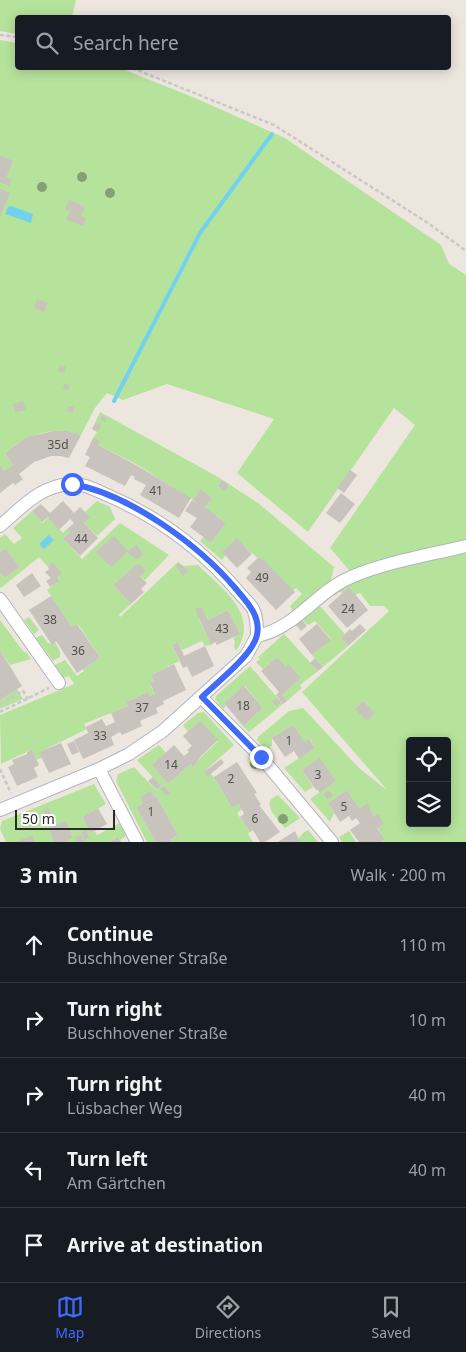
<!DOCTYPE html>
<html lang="en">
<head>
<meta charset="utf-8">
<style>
  body { margin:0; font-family:"Noto Sans",sans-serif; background:#20242c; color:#f1f3f6 }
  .controls { position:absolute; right:15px; bottom:15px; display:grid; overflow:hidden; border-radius:5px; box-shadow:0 2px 12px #0003 }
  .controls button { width:45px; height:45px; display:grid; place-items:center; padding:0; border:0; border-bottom:1px solid #363941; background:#171b24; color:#f1f3f6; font:25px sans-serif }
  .scale { position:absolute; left:15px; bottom:12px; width:100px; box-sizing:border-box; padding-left:5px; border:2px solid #2b2b2b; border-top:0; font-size:14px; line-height:18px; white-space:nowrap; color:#2b2b2b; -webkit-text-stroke:4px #fff; paint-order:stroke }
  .stop { position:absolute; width:15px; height:15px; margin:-11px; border:4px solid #406af8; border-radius:50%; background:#fff }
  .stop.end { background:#406af8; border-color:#fff; box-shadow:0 1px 5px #0008 }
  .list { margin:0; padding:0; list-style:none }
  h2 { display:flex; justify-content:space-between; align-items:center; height:65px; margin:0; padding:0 20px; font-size:21px }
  h2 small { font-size:16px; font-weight:400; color:#9ea1a6 }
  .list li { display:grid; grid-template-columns:32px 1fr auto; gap:15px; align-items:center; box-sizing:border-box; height:75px; padding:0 20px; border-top:1px solid #363941 }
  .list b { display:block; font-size:19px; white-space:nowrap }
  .list p { margin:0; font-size:16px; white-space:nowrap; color:#9ea1a6 }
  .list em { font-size:16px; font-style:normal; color:#9ea1a6 }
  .icon { flex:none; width:28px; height:28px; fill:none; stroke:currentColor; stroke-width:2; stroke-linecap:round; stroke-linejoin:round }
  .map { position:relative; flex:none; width:466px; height:842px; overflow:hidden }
  .search { position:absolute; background:#171b24; box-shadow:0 2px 12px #0003; left:15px; right:15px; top:15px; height:55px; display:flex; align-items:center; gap:12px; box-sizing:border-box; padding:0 18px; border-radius:5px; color:#9ea1a6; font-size:19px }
  .sheet { height:440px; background:#171b24 }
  nav { display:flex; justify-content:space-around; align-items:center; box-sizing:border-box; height:70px; border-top:1px solid #363941; background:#171b24; font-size:14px; color:#9ea1a6 }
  nav a { display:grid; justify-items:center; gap:2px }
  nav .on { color:#406af8 }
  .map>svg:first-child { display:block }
</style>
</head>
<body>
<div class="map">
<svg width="466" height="842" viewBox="0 0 466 842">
  <rect width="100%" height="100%" fill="#ede6de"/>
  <!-- green -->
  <path fill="#b6e39b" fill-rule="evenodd" d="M0,0H76L72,17L18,18L17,34L0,31Z
    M0,40L17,43L18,68H120L195,98L285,138L441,245L449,264L466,275V842H381L385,839L371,818L374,816L367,804L360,809L347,790L328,803L334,813L330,822L310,799L336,781L320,759L302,770L313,787L305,792L284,768L315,748L310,739L305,742L293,725L272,738V745L267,751L257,740L258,737L289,711L303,708L359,768L388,791L302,692L389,611L384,606H370L360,593L355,595L339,592L335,596L332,591L356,578L330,548L415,425L394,408L308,532L237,473L274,419L167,384L123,400L107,393L95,408L81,435C49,427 30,433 5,453L13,465L4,471L0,465ZM410,741H447V823H410Z
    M100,412L218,477L258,503L334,567L330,583L293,612L290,606L302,594L296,588L293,591L237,539L222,560L200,541L204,537L211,543L226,523L205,507L212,498L201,490L193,500L136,464L98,445L93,438L97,432L92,429Z
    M97,501L110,507L115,519L97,536L84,523L85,512Z
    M32,511L43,523L48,517L63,533L67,529L70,532L63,539L82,559L120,523L169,555L145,580L140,576L145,571L138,563L113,585L131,604L119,615L120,617L178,562L184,566L198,565C221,588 261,615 236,651L234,646L235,642L233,638L240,634L228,610L208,620L206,616L199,619L211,645L205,646L202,641L182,650L178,642L172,645L179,661L151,675L154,682L150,684L155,694L150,696L148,692L126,702L128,706L84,724L87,729L40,752L42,758L36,760L31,750L1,764L0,715L74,684L69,676L63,678L55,665L65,660L77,676L84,671L83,669L100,658L78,624L72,627L47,590L60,580L39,557L1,588L0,587V572L5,578L20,567L5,548L0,552V538L5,534L14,544L22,538L13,528Z
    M319,605L345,634L341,638L348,646L323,667L312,655L331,639L315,621L308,625L301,619Z
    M29,617L39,630L34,634L24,620Z
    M0,620L23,651L27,653L31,659L10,665L0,650Z
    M284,634L318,671L300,685L302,688L287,701L282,695L301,678L290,665L286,667L277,657L263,669L256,662L260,659L258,657Z
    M42,635L48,643L52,644L55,642L60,651V657L53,661L36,638Z
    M250,666L283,704L249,732L243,726L263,708L245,686L224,703L226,706L223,709L215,699L216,696Z
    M17,689L23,699L0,709V700Z
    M204,712L234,745L206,770L214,777L232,808L239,804L243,809L237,813L250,832L248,834L253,842H172L170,840L178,835L156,796L154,797L151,791L143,803L136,807L156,842H147L116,781L118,774L134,767L156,790L160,785L137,760L159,745L166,753L152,765L168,784L191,764L194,766L198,762L197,761L218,741L200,722L188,732L183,725L198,713Z
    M94,784L106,804L82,817L91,833L95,831L97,835L120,823L126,836L120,840L118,837L109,842H6L0,829L2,821Z
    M278,795L300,818L285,828C277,819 259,802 278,795Z
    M308,830L318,842H300L298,839L303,833Z
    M349,831L356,842H342L339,837Z"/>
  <!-- water -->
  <path fill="#72d2ed" d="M11,206L33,214L31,223L5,214L8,207Z
    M49,535L54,540L44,549L39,544Z"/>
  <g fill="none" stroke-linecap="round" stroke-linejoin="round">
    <!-- stream -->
    <path stroke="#72d2ed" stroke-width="4" d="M114,401L200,233L272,134"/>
  </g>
  <!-- building -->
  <path fill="#c8c3bd" d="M0,155L13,161L6,178L11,180L9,186L0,182Z
    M0,189L10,193L0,217Z
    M69,200L85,207L81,216L86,218L83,226L66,219L70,211L65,209Z
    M37,299L48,303L44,312L34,308Z
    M60,365L66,367L64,373L58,371Z
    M64,384L70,385L68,390L63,389Z
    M23,401L26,410L15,412L13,404Z
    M69,406L74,407L73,413L67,411Z
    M102,415L107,418L105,422L100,419Z
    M96,423L101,425L98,432L92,429Z
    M54,431H67L81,435L69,458L60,456H51L34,462L19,474L23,479L15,485L13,483L0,493V465L4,471L13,465L5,453L27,437Z
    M93,438L100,441L98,445L136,465L191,498L179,518L140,495L146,485L134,479L135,477L131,475L125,486L85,466L90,457L85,455Z
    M350,470L357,475L344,493L337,488Z
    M222,480L229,485L225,491L218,486Z
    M201,489L212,498L205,507L226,523L211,543L190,527L197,518L185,511L192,500L198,504L193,500Z
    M341,493L355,504L340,523L326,513Z
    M63,501L74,513L80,507L90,517L84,523L98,538L80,556L63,539L70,532L67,529L74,523L70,519L59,530L48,517L42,522L32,511L41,504L50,513Z
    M114,536L128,551L111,567L96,552Z
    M237,538L252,554L237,568L222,552Z
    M136,545L143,554L137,560L127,552Z
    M5,548L20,567L5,578L0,572V552Z
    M259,557L263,561L264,560L295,592L276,610L246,578L251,572L247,568Z
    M52,562L62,573L57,577L60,581L50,587L46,581L51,578L45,572L49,569L48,567Z
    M138,563L146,571L140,576L147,583L141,589L144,592L131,604L113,585Z
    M179,563L188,571L183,576L176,566Z
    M32,573L41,586L24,597L16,585Z
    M349,587L368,610L347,628L328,606Z
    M51,596L72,627L77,624L100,658L77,673L56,641L52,645L29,610Z
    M201,607L208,620L228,610L240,634L217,645L215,642L211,645L195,609Z
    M301,619L307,626L301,631L295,624Z
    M317,624L331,640L312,655L299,639Z
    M360,624L366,630L348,646L341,638L350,629L352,631Z
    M178,642L184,656L205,646L214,666L192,677L187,666L183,668L172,645Z
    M0,650L22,686L0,700Z
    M277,657L286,667L289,664L301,678L282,695L287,701L283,704L276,695L279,692L261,671Z
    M315,658L323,667L318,671L310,663Z
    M174,664L186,690L163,701L164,704L156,708L158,713L140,721L142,726L122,735L120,732L111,737L114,745L83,759L74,740L88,733L86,727L102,719L106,726L115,722L111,713L128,706L126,702L148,692L150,696L155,694L150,683L154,682L151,675Z
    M244,686L263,708L243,726L224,703Z
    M277,698L281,703L276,706L272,702Z
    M363,701L375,713L367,721L355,709Z
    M200,721L218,740L201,756L197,761L198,762L193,767L191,764L168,784L152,765L174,745L184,756L189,752L187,750L192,746L183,736Z
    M293,725L305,742L309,739L315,748L299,759L294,751L285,757L272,738Z
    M74,741L79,752L72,755L67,744Z
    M61,743L71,764L49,773L39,752Z
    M32,750L39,765L34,768L38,777L17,786L8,767L14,764L12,760L27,754V752Z
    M320,758L336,781L320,793L317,789L316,790L302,770Z
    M221,759L224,763L207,777L204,772Z
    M237,762L257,793L254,794L261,804L259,805L280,832L265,842H260L253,830L250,832L240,817L244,814L239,804L232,808L214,777Z
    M153,777L161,786L156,789L148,781Z
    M164,786L170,793L166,796L160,789Z
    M329,790L333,796L327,799L324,794Z
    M347,790L360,809L367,803L374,816L371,819L378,814L384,823L377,828L385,839L381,842H359L350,830L360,823L356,818L352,821L349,816L340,822L328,803Z
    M151,791L154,797L156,796L178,835L170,840L172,842H156L136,807L143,803L140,797Z
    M49,808L52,815L46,818L43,811Z
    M98,808L107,824L91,833L82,817Z
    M66,821L72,838L63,842H54L49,828Z
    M86,830L89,838L84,840L81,832Z
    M295,831L300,842H278L284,838Z
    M32,835L35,842H16Z
    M81,835L84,842H77L75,837Z
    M118,837L121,842H109Z"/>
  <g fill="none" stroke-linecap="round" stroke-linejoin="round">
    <!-- minor casing -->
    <g stroke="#b1b5bf" stroke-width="14">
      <path id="minor" d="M0,526C21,508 41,485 71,484C83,483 96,490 107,495C159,517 205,552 241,595C245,599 250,604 253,609C257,617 257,627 257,636
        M0,599L59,683
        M257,636C296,628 316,592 351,577C386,562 429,555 466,546
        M201,697L261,757L332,842
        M99,769L137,842
        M0,810L99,769L129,754L163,731L246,656L257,636"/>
    </g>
    <!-- path -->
    <path stroke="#c8c8c8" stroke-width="2.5" stroke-dasharray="4 2.5" stroke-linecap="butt" d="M0,35L18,37
      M132,68L274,125L428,223L466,251
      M0,704L23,691L28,699
      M0,712L49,688
      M0,769L11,793"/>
    <!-- minor -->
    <use href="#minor" stroke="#fff" stroke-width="12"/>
  </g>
  <!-- trees -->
  <g fill="#84a173">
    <circle cx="82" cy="177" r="5"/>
    <circle cx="42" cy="187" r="5"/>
    <circle cx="110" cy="193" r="5"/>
    <circle cx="255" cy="764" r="5"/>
    <circle cx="283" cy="819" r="5"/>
  </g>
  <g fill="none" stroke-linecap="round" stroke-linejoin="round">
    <!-- route -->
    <path stroke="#406af8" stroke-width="6" d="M72,484C129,494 198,544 236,589C247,602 261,616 257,635C253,655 216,683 202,697L261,757"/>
  </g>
  <g text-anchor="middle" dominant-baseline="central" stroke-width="4" stroke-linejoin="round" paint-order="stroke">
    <!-- number labels -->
    <g font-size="12" fill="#525150">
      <text x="58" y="444">35d</text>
      <text x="156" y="490">41</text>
      <text x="81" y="538">44</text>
      <text x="262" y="577">49</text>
      <text x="348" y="608">24</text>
      <text x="50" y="619">38</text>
      <text x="222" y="628">43</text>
      <text x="78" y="650">36</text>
      <text x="243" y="705">18</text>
      <text x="142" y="707">37</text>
      <text x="100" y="735">33</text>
      <text x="289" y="740">1</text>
      <text x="171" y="764">14</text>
      <text x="318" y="774">3</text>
      <text x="231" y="778">2</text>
      <text x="344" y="806">5</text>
      <text x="151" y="811">1</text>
      <text x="255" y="818">6</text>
    </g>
  </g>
</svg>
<div class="controls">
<button><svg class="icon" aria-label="locate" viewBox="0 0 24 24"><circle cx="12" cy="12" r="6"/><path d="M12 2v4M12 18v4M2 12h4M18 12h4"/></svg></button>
<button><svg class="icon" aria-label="layers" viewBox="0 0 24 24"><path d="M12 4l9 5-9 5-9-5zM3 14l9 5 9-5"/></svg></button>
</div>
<div class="scale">50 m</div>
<div class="stop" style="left:72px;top:484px"></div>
<div class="stop end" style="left:261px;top:757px"></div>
<div class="search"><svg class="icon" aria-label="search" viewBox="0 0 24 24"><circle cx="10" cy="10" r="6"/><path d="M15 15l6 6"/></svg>Search here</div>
</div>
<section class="sheet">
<h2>3 min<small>Walk · 200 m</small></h2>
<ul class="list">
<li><svg class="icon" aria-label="ahead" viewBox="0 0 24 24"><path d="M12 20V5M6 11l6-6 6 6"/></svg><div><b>Continue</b><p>Buschhovener Straße</p></div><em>110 m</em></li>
<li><svg class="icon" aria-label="right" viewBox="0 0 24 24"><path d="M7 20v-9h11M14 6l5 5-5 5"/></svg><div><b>Turn right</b><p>Buschhovener Straße</p></div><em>10 m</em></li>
<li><svg class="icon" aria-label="right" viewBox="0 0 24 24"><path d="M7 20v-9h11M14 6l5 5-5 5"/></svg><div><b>Turn right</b><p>Lüsbacher Weg</p></div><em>40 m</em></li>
<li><svg class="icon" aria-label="left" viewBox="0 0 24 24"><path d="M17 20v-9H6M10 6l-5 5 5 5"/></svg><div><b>Turn left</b><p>Am Gärtchen</p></div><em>40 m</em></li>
<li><svg class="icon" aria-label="arrive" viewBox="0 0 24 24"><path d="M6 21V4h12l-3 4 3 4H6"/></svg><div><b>Arrive at destination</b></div></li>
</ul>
</section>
<nav>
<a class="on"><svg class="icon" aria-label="map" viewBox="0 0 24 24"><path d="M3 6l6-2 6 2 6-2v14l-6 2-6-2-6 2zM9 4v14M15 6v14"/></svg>Map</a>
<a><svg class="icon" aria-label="directions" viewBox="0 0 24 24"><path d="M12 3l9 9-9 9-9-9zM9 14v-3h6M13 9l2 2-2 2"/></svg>Directions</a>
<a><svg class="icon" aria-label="saved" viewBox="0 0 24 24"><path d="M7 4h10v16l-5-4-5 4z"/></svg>Saved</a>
</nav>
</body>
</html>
